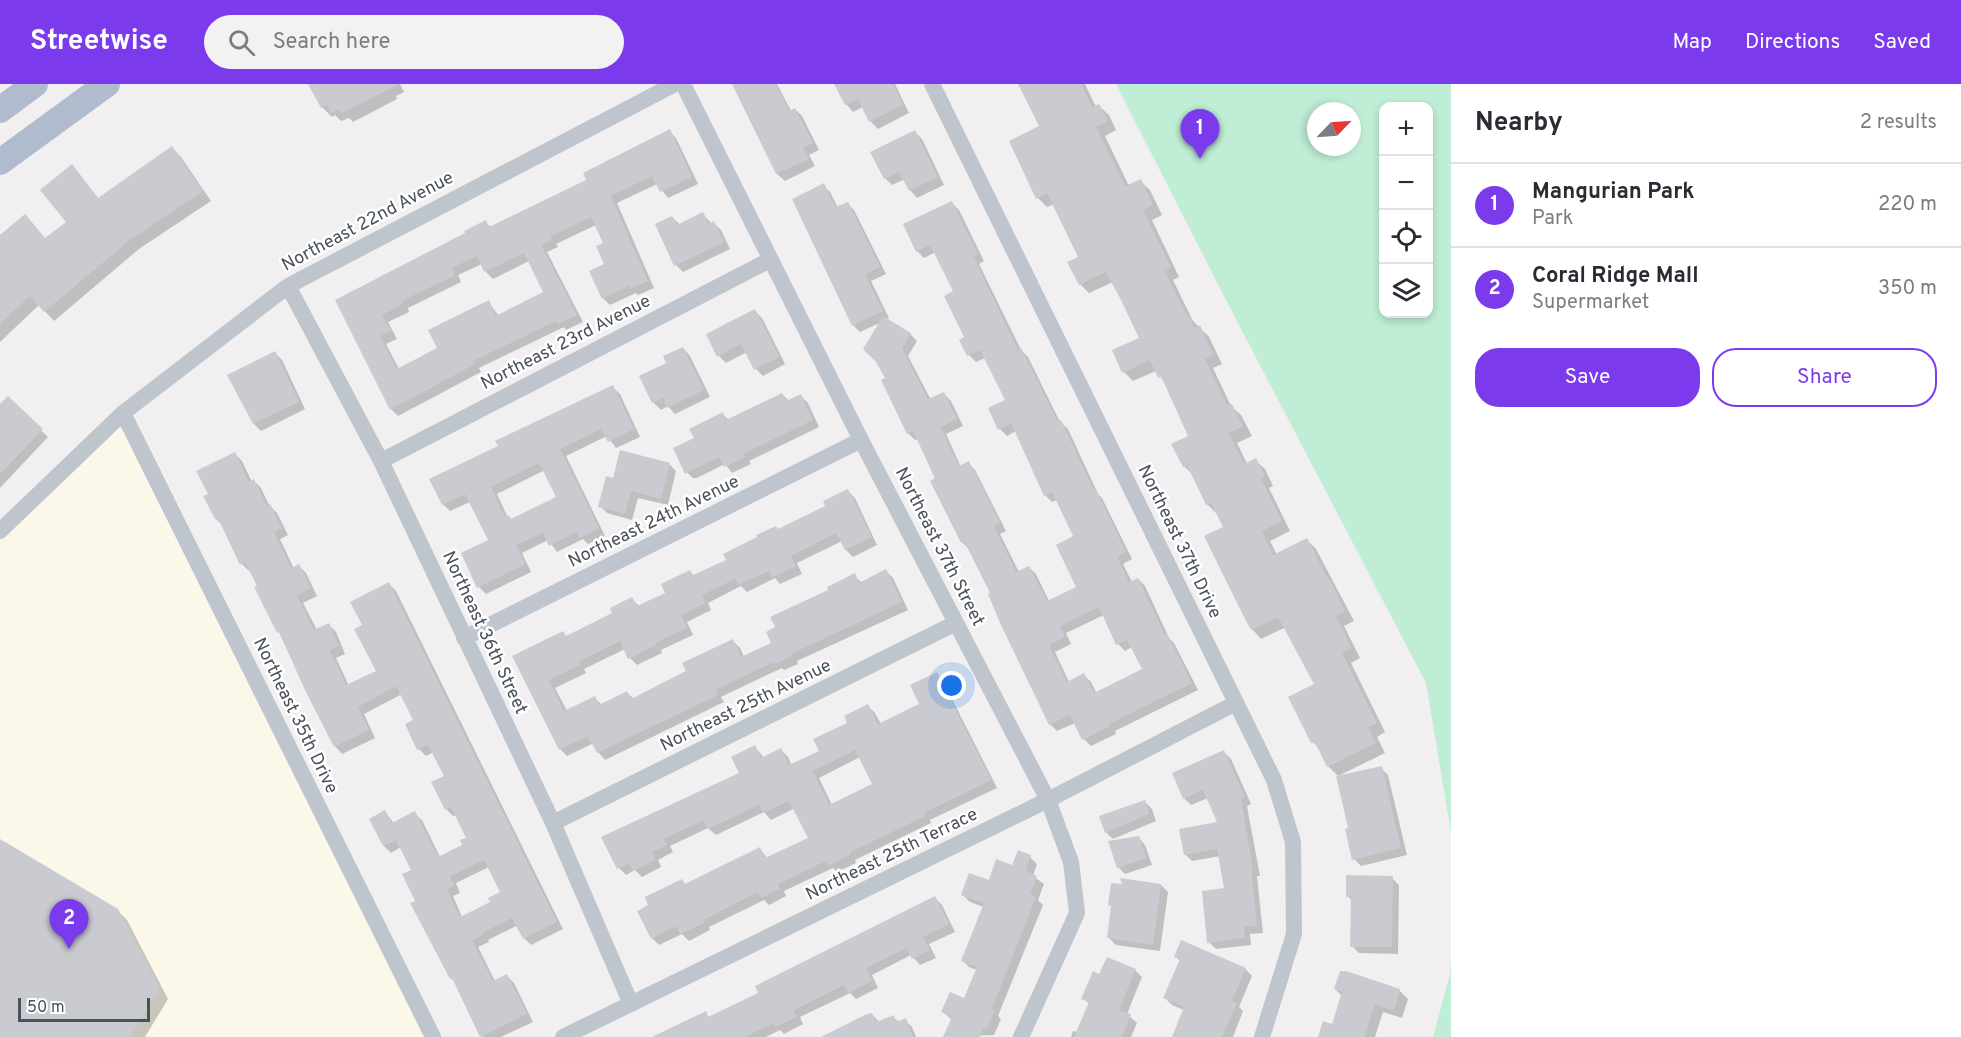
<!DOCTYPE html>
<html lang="en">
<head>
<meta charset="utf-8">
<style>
  body { margin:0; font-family:Overpass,sans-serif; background:#f2f2f3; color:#2b2b33 }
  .controls { position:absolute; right:18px; top:18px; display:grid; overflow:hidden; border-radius:12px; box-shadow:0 3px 9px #0003 }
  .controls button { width:54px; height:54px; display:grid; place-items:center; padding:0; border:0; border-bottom:2px solid #e1e1e2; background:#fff; color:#2b2b33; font:30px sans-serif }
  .compass { position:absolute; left:1307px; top:18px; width:54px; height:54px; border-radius:50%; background:#fff; box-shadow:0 3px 9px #0003; rotate:65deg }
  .scale { position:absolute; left:18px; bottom:15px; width:132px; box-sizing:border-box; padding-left:6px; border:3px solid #48515c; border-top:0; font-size:16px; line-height:21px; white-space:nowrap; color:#48515c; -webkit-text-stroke:4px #fff; paint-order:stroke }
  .you { position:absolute; left:952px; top:602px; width:21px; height:21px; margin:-15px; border:4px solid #fff; border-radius:50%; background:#1a73e8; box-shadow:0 0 0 9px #1a73e833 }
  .badge { display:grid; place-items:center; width:39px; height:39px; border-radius:50%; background:#7c3aed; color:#fff; font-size:20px; font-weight:700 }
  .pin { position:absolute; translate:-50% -50px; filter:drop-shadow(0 2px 3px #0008) }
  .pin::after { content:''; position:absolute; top:32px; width:21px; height:18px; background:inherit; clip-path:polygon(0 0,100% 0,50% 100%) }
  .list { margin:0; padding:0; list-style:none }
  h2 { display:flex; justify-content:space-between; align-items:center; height:78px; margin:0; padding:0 24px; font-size:26px }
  h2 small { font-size:20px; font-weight:400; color:#7c7c81 }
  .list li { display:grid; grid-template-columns:39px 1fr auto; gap:18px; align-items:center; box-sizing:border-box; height:84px; padding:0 24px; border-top:2px solid #e1e1e2 }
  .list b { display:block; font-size:22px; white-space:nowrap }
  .list p { margin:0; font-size:20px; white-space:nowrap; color:#7c7c81 }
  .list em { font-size:20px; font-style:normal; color:#7c7c81 }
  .actions { display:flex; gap:12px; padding:18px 24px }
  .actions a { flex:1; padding:14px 0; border:2px solid #7c3aed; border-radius:24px; text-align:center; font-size:21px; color:#7c3aed }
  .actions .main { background:#7c3aed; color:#fff }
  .icon { flex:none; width:33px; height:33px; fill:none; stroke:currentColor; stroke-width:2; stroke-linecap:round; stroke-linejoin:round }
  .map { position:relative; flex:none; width:1451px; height:953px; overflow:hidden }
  header { display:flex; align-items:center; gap:36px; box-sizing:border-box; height:84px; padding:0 30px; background:#7c3aed; color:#fff }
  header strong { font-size:28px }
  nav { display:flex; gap:33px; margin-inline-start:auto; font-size:21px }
  .search { width:420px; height:54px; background:#f2f2f3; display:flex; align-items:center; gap:15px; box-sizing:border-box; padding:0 21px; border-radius:33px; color:#7c7c81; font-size:22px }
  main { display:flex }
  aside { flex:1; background:#fff }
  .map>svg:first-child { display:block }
</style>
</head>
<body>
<header>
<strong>Streetwise</strong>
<div class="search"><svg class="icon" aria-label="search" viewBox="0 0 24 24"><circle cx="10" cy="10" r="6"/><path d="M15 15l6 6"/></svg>Search here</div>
<nav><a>Map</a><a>Directions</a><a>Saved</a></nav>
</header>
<main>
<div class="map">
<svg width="1451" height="953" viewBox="0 0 1451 953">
  <rect width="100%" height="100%" fill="#f1efef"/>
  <!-- commercial -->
  <path fill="#fbf7e9" d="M122,329L431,953H0V446Z"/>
  <!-- green -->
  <path fill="#bfedd5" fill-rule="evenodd" d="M1116,0H1451V748L1426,599L1227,218ZM1428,22V230H1384V22ZM1316,27H1352V63H1316Z
    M1451,877V953H1433L1450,890Z"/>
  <!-- shadow -->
  <path fill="#0003" fill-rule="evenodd" d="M310,0H400L404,8L396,12L397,15L353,38L349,34L341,37L335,31L332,33L322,23Z
    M733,0H777L791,27L795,25L802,32L819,66L809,71L815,82L785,97L777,90Z
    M836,0H895L909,29L878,45L870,37L863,23L853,28L846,20Z
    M1020,0H1085L1096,23L1099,22L1109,31L1116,46L1105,52L1129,102L1140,97L1150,106L1162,131L1152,136L1179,193L1173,196L1193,237L1209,253L1222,280L1213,284L1231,322L1241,331L1252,352L1237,359L1247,380L1255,376L1265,385L1273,402L1269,404L1290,447L1270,457L1277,471L1307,456L1316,465L1354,537L1344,542L1360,574L1351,579L1385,648L1377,653L1385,669L1338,692L1328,682L1320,666L1313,658L1316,601L1286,543L1261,555L1252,545L1225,443L1217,430L1207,420L1193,391L1184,382L1190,352L1166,300L1156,287L1133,297L1124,288L1141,254L1113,198L1089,209L1080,200V173L1054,120L1047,123L1038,114L1041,43Z
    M669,47L676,54L698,100L668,114L657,100L617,119L654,204L638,211L636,209L610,221L603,214L606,181L605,160L596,141L556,160L558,163L547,168L583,238L566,246L564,243L479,284L481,288L398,332L391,325L337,216L467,150L485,138L491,143L588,97ZM529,177L545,208L499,232L488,218L439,265L399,285L386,260L397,255L388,238L409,228L408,224L461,198L458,191L482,180L486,188L493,195Z
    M915,48L922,55L944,101L917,114L910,106L905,95L892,101L885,94Z
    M172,64L181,73L211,117L139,165L54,237L39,221L0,258V153L46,156L68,138L72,82L99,115Z
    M823,101L830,108L838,124L847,119L854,126L886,190L871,197L889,234L886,235L910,250L917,257L908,272L931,316L944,310L951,317L963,342L946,350L961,383L968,379L975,386L1006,447L1000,450L1019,488L1029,483L1036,490L1049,517L1078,504L1075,453L1057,416L1052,418L1045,411L1016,347L1007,352L1000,345L1007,316L985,274L976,278L969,271L961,256L966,254L955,208L936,168L924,174L917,167L952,119L959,126L984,177L979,180L1021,266L1028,273L1060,338L1068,345L1098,410L1102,414L1132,475L1123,480L1132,498L1138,495L1145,502L1169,554L1174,559L1198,606L1115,647L1116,650L1091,662L1084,655L1075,639L1057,647L1050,640L992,510L969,465L962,458L918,355L915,356L908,349L886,295L882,238L860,248L853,241ZM1104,531L1118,560L1125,567L1132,563L1144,586L1097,610L1091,598L1084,591L1069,598L1055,568L1071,560L1066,549Z
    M703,130L712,140L714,139L721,146L730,165L683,188L676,181L672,133L680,141Z
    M755,227L762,234L785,280L763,292L756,285L747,268L726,279L719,272Z
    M683,264L690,272L710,313L675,330L668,322L661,326L654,319L641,293L668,280Z
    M275,269L282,276L305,325L261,347L254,340L241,312Z
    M612,303L620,310L640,353L616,364L607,352L566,372L605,452L588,460L583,455L557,468L548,456L522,469L531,488L486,510L479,503L490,457L470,418L450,427L443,420L500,363ZM545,386L558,414L512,436L508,434L497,410Z
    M782,310L789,317L801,312L808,319L819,343L749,377L751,380L732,389L725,380L697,394H693L685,387L696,354L722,330L729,336Z
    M8,314L48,353L0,404V323Z
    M235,370L242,377L252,398L254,397L261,404L269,421L277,429L288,451L280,455L294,485L299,482L306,489L317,512L303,519L317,546L329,541L336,548L345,570L336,574L349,602L378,588L364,541L389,500L396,507L563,845L531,861L524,854L518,841L488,856L489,858L478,863L495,897L507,892L514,899L533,938L501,953H483L455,898L451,894L417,817L413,786L401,763L391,769L384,762L385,728L394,739L414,729L422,736L440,773L464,762L468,754L456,731L453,732L446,725V692L434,668L426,672L419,665L415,636L402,610L364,630L375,654L342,670L335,662L279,548L251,486L249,487L242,480L223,442L216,435L210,411ZM489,783L502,809L492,818L462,833L453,812L460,809L456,799Z
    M669,380L676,387L668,421L638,414L632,436L607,429L600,422L614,396Z
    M848,407L855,414L877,461L853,473L846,466L842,457L797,479L802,490L780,500L775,494L747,508L741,502L708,519L711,526L687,538L693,551L661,566L662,569L637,581L630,574L625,565L584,585L586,589L555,604L567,627L595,614L602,621L627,609L634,615L688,588L733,557L740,564L744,573L773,560L830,507L854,491L861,498L886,487L893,494L908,526L797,577L798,580L784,586L782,584L721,613L724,618L605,676L598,668L594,659L567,672L560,665L514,573L563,549L567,553L614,530L632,515L640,523L667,509L689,487L694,492L728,476L779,446L827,422Z
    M936,590L943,597L997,704L930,736L931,739L855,776L856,779L837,788L833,784L784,807L786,812L769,821L764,816L709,843L710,846L689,857L682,850L659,861L652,854L650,822L682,797L686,801L760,765L768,775L810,755L795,724L771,736L764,728L716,751L708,744L670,762L673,768L658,776L661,783L642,793L635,786L626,791L619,784L741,690L755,663L764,674L781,666L788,673L792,682L821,668L868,622L875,629L881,640L921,621ZM860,673L874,701L832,721L819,694Z
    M1224,668L1231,675L1251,720L1247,722L1260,792H1257L1263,849L1250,850L1251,861L1216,865L1209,858L1226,805L1220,772L1192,777L1185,770L1219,739L1208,714L1191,721L1184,714Z
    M1381,684L1388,691L1407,771L1361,782L1354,775L1350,745Z
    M1145,718L1152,725L1156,737L1113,755L1106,748Z
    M1138,753L1145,761L1152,781L1125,790L1118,783Z
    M0,757L117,826L127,836L168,915L145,953H0Z
    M1030,773L1037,780L1033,792L1044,800L1038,816L1043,821L998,932L1001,935L994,951L945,953L952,936L943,928L965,916L977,886L969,883L962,876L984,823L970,818L963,811L989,798Z
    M1392,794L1399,801L1398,870L1359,869L1352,862V817L1348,812Z
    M1161,801L1168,808L1160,867L1116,861L1109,854L1113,824L1110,821L1125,802Z
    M935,814L942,821L955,848L929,860L936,874L920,881L911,871L872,891L878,904L856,915L850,909L800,933L803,940L784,950L780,946L766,953H656L705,929L710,934L760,909Z
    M1176,873L1245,885L1252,892L1239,923L1243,927L1233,953H1174L1184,926L1172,921L1165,914L1180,877Z
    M1135,886L1142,893L1127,930L1137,939L1131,953H1071L1073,947L1078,948L1089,920L1083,914L1100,892Z
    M1341,887L1400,907L1408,915L1402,934L1383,928L1375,953H1320L1333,942L1342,912L1335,905Z
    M871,929L879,938L893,933L899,938L905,936L912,943L916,953H824L856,937L855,936Z"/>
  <!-- building -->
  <path fill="#c9cbd1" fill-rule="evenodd" d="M308,0H399L342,29L339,25L331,29L327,21L321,24Z
    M732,0H776L789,27L795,24L813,59L803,64L809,75L776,90Z
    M834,0H893L903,21L869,38L858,15L845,21Z
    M1018,0H1081L1092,23L1099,20L1108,37L1096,43L1125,102L1141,95L1153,121L1143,126L1171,183L1164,186L1187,232L1189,231L1194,244L1200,241L1213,271L1205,275L1227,322L1232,320L1243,342L1229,349L1244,380L1256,374L1265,392L1261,394L1282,437L1262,447L1273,471L1307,454L1329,497L1330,496L1345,527L1336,532L1352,564L1342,569L1377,639L1368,643L1376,659L1327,683L1315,658L1311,659L1288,613L1314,600L1278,533L1251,546L1240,525L1204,452L1223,443L1211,419L1206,421L1187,381L1183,383L1171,360L1188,352L1161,292L1158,294L1150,276L1122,289L1112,266L1139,254L1122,218L1106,188L1079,201L1067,178L1078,173L1047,109L1036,115L1009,57L1039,42Z
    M670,45L692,93L660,108L652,92L611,112L648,197L630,205L629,202L602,215L589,187L604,180L596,162L603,159L591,133L550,153L552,156L541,161L577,231L558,240L556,237L473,277L475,280L390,326L335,216L465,149L464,147L486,136L489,143L586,96L583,89ZM524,169L543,208L496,232L489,216L428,246L437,264L397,285L380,252L391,247L382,231L403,220L402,217L455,191L452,184L477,172L484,188Z
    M915,46L938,93L909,107L899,88L884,95L870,68Z
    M172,62L203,107L130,156L44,228L30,212L0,240V151L25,130L45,154L66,138L40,106L72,80L98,114Z
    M824,99L835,123L848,118L880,183L865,190L883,227L852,242L792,115Z
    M952,117L978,170L973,172L1018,266L1021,264L1058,338L1061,336L1094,406L1096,405L1126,468L1117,473L1129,498L1138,494L1165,551L1167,550L1192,599L1109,640L1110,642L1082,656L1070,631L1049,641L1001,541L988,510L990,509L964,457L961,459L930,397L935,394L913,347L907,350L881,296L885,294L876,278L863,265L883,232L911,249L902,264L928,315L944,308L957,335L940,343L959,382L969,377L1000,439L994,442L1016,488L1029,482L1047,517L1076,503L1056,461L1073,452L1052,408L1044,412L1011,339L998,346L988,324L1005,316L980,266L967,272L959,256L964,253L944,212L953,207L930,161L916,168L903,140ZM1099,523L1116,561L1127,556L1142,585L1094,609L1084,589L1067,598L1049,561L1065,553L1060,542Z
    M703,128L709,140L714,137L724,158L674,182L655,140L672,132L677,141Z
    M755,225L779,273L754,286L741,260L717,273L706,250Z
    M683,263L704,306L667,324L663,314L652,319L639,292L666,279L663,272Z
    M275,267L299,318L253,340L227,291Z
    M613,301L634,345L608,358L601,345L560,365L599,444L580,454L577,448L549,462L543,449L516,461L525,480L477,504L461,469L488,456L465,410L442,421L429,395L498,362L495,357ZM539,379L556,413L511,435L509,431L505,433L491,403Z
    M782,309L786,317L801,310L813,336L743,370L745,373L724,383L719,373L685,390L673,364L694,354L689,345L723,328L726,336Z
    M8,312L43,345L0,390V320Z
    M620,366L670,379L661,415L631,407L625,430L598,423L606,392L613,394Z
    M235,368L249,398L254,395L267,422L270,420L282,444L274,448L291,484L299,480L311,504L297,512L314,546L329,539L339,562L330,566L346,601L376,587L354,545L362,541L350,518L389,498L557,838L523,855L512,834L482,849L483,851L472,856L493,897L507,890L527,930L480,953L452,894L450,895L410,819L415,817L402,790L411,786L396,756L383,762L369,735L385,726L392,739L415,727L438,773L462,761L460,756L466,754L451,723L445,726L431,698L444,692L428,661L417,666L405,640L413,636L396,602L358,623L369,646L334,663L305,606L279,548L277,549L254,503L257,502L245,478L240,481L218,434L215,435L203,412L208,410L196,387ZM484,776L500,808L488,814L490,818L460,833L447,805L454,801L450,792Z
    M848,405L872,453L845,466L836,449L791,472L796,482L772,494L769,487L738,501L735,495L702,511L705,519L681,531L687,544L655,559L656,561L628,575L620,557L578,578L580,581L549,596L564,627L595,612L599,621L627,607L631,615L686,587L682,579L733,555L741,573L771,559L766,548L775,543L770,533L828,506L827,503L855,489L859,499L886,485L902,518L791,570L792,572L775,580L774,578L715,606L718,611L597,669L588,652L559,666L512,572L563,547L566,552L612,529L610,524L632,513L637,522L665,509L661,500L690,486L693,491L726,476L723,470L757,453L756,451L776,442L778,445L825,422L823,417Z
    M937,588L991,696L924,729L925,732L849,769L850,771L828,782L826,777L778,800L780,805L761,814L758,808L703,836L704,839L680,850L676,842L651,855L637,827L648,821L645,813L682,795L685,800L760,763L765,774L808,754L789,717L763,729L759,721L708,745L703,736L664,755L667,761L652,768L655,776L633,787L629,779L617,785L601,753L739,689L731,673L755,661L761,674L781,664L789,681L819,667L813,655L847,639L844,632L868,620L878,640L919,620L910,601ZM855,666L872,700L829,721L813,687Z
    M1224,666L1245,713L1241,715L1253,785H1251L1257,842L1244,843L1245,854L1207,859L1202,807L1224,804L1217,765L1184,771L1179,745L1217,738L1203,706L1183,715L1172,689Z
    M1382,682L1401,764L1352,776L1345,745L1348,744L1336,692Z
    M1145,716L1149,730L1105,749L1099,732Z
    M1139,752L1146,774L1117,784L1108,757Z
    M0,755L118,825L160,904L130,953H0Z
    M1018,766L1031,771L1026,787L1037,792L1030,810L1036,813L992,925L995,926L987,945L983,944L980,953H943L952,933L941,928L950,908L964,914L977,883L961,877L984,819L961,811L969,789L989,796L996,775L1012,781Z
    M1346,791L1393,792L1392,863H1350L1351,813H1346Z
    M1120,794L1161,800L1153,861L1107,854L1111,822L1108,821L1111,799L1122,800Z
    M935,812L949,840L923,853L930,866L912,875L906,864L866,884L872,897L848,909L844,901L794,926L797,933L775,943L773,939L745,953H652L706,927L708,933L758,909L755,902Z
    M1181,856L1246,884L1232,917L1237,919L1222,953H1172L1184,923L1163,914L1180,875L1174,873Z
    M1107,873L1136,885L1119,926L1131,930L1122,953H1074L1089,918L1081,915L1093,887L1099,890Z
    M1340,887H1346L1400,905L1394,927L1375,920L1364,953H1318L1323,937L1332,940L1342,908L1334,905Z
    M867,930H872L876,938L894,931L896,938L906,934L913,953H821Z"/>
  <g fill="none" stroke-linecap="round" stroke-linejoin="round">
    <!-- minor -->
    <path stroke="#bec5cd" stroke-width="16" d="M683,0L861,356L1048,716L1071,778L1077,829L1021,953
      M932,0L1274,696L1293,758L1294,850L1262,953
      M288,202L381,377L553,739L631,920
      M123,329L433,953
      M381,377L770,176
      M0,447L123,329L288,202L675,0
      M464,554L861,356
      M553,739L956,539
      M563,953L1048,716L1236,619"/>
    <!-- primary -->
    <path stroke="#b0bccd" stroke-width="26" d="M0,26L35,0
      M0,78L107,0"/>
  </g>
  <g text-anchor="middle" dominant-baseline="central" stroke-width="5" stroke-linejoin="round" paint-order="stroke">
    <!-- street labels -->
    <g font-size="18" fill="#48515c" stroke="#fff">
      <text transform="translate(368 138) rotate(-28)">Northeast 22nd Avenue</text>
      <text transform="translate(566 259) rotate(-27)">Northeast 23rd Avenue</text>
      <text transform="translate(654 438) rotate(-26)">Northeast 24th Avenue</text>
      <text transform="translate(1179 458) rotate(64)">Northeast 37th Drive</text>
      <text transform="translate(939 463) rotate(63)">Northeast 37th Street</text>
      <text transform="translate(484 549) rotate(65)">Northeast 36th Street</text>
      <text transform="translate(746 622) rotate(-26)">Northeast 25th Avenue</text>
      <text transform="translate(295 632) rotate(64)">Northeast 35th Drive</text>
      <text transform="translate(892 771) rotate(-26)">Northeast 25th Terrace</text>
    </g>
  </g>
</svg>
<div class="controls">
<button>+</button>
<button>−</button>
<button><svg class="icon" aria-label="locate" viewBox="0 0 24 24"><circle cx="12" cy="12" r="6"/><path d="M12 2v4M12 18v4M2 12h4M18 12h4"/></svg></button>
<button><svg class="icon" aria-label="layers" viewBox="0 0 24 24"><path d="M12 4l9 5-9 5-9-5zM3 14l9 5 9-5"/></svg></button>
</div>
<svg class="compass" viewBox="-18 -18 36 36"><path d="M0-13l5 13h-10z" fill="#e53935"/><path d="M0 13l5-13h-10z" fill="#7c7c81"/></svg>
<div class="scale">50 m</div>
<div class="you"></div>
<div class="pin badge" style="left:1200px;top:75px">1</div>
<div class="pin badge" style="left:69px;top:865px">2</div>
</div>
<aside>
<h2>Nearby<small>2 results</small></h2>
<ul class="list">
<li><span class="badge">1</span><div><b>Mangurian Park</b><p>Park</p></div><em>220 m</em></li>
<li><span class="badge">2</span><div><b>Coral Ridge Mall</b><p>Supermarket</p></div><em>350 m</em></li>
</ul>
<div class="actions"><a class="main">Save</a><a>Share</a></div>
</aside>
</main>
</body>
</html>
